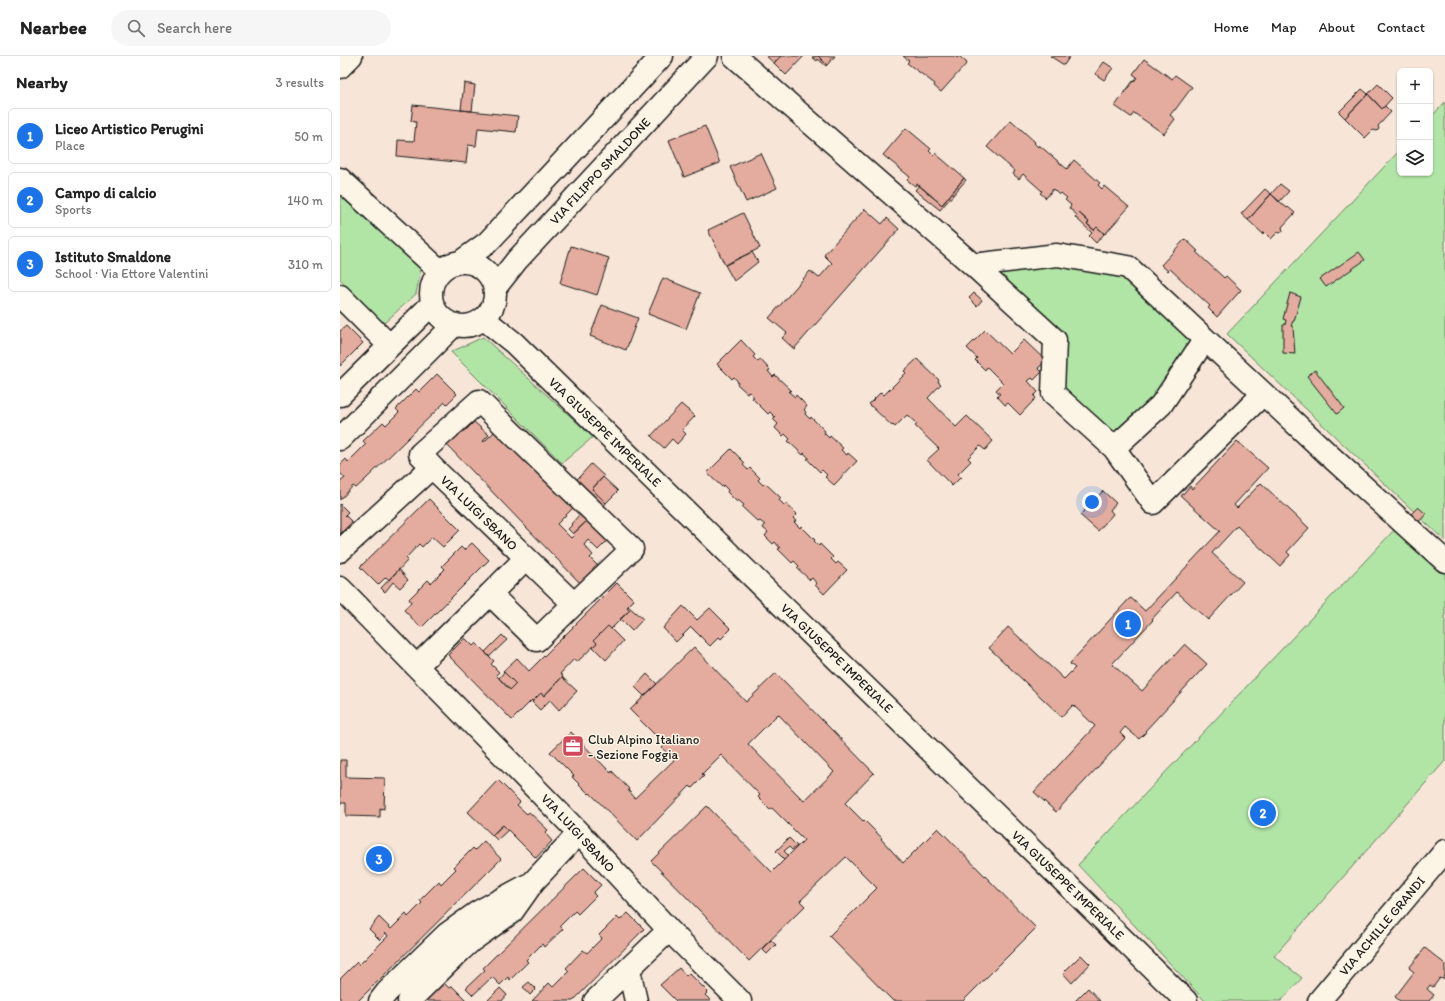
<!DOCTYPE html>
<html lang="en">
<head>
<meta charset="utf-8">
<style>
  body { margin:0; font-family:Itim,sans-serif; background:#f6f6f6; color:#222 }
  .controls { position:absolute; right:12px; top:12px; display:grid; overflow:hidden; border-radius:6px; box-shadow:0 1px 3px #0004 }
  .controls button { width:36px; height:36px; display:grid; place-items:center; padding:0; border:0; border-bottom:1px solid #e0e0e0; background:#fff; color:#222; font:20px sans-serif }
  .you { position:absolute; left:752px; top:446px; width:14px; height:14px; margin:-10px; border:3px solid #fff; border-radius:50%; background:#1a73e8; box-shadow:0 0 0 6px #1a73e833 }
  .badge { display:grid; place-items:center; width:26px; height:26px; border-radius:50%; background:#1a73e8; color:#fff; font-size:13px; font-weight:700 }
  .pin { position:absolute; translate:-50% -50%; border:2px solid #fff; box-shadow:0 1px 4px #0006 }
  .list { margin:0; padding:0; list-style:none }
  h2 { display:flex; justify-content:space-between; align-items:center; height:52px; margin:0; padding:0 16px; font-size:17px }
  h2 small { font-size:13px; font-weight:400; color:#767676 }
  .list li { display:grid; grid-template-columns:26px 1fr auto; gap:12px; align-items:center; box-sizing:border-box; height:56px; margin:0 8px 8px; padding:0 8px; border:1px solid #e0e0e0; border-radius:6px }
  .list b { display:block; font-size:15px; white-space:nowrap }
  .list p { margin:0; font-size:13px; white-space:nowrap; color:#767676 }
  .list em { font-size:13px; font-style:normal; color:#767676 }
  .icon { flex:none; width:22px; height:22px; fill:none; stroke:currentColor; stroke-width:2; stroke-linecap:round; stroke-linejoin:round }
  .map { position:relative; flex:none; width:1105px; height:945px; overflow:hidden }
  header { display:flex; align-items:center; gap:24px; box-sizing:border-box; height:56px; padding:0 20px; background:#fff; border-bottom:1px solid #e0e0e0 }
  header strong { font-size:19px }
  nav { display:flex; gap:22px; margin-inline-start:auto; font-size:14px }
  .search { width:280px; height:36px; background:#f6f6f6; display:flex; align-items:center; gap:10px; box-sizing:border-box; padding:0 14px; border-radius:22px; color:#767676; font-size:15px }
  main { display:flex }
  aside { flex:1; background:#fff }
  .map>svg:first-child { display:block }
</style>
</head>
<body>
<header>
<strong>Nearbee</strong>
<div class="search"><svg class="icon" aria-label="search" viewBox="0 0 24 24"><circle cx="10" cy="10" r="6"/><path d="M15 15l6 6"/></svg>Search here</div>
<nav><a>Home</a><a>Map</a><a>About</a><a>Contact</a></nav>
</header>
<main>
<aside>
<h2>Nearby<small>3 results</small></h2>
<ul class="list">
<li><span class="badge">1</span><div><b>Liceo Artistico Perugini</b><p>Place</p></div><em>50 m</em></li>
<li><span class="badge">2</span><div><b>Campo di calcio</b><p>Sports</p></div><em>140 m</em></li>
<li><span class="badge">3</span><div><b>Istituto Smaldone</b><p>School · Via Ettore Valentini</p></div><em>310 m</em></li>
</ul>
</aside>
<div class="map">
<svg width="1105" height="945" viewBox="0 0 1105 945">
  <rect width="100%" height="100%" fill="#f7e6d7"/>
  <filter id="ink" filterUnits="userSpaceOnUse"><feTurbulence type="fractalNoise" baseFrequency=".025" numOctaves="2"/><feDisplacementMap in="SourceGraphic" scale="8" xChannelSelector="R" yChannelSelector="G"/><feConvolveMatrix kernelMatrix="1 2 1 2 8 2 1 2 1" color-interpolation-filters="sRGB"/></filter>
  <g filter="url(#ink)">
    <!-- green -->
    <path fill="#b1e5a6" stroke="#668061" d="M1105,46V485L887,278L1060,94V117H1090V62Z
      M0,136L81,212L76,238L43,268L0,223Z
      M717,199L788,211L865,283L821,349L770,388L713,337L726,284L652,215Z
      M143,281L253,381L222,407L111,296Z
      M1057,471L1105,515V705L934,900L962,922L941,945H865L738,809Z"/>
    <!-- building -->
    <path fill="#e4ac9e" stroke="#1c1c1c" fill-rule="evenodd" d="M426,0H441L434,7Z
      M441,0H464L446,19L434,7Z
      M478,0L487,9L486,10L478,3L477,5L472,1Z
      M478,0H495L487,9Z
      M563,0H615L617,2L619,0L627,7L601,36L594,30L595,28L567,7L569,5Z
      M710,0H730L724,9Z
      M804,3L832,23L835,19L852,31L835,54H834L830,59L835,63L824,78L794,57L791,61L775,50L793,25L794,26L797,21L793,18Z
      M764,6L773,12L764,24L755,18Z
      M124,27L135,29L132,55L121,54Z
      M1038,28L1052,42L1042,53L1028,38Z
      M1022,33L1028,38L1005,62L999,56Z
      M1028,38L1042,53L1045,50L1051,56L1038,70L1039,73L1037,75L1033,74L1025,82L1005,62Z
      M73,49L178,60L176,76L138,72L136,90L128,89L126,107L57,100L58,84L74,85L76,66L71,65Z
      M671,64L695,86L694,87L698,91L699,89L727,113L734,104L760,127L758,129L762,133L764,130L789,151L765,178L757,171L754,174L747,168L749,166L739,157L737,159L729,152L731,149L725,144L727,142L721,137L719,139L713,133L706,142L700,137L702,135L683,118L679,123L673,118L675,115L647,91Z
      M365,70L380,107L344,121L329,84Z
      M566,72L591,93L589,95L593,99L595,97L624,122L602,149L577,128L575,130L567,124L570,121L543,99Z
      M421,97L437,132L406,146L390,111Z
      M624,122L626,124L600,154L575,134L579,129L602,149Z
      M940,128L949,135L939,146L931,138L908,164L901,158L925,133L931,138Z
      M931,138L947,152L948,151L955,157L942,171L943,175L940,177L938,176L931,183L924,176L923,178L908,164Z
      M525,153L542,168L547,162L559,173L454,293L442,282L447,277L429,262L470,215L479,222L492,207L484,199Z
      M403,157L420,192L385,209L368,174Z
      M739,157L749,166L747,168L754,174L757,171L764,178L756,187L749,180L752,177L735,161Z
      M845,183L858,195L856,196L882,220L884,222L886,220L901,234L877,261L868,252L870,250L830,213L828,215L821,209Z
      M231,190L269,202L257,239L220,227Z
      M412,196L418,206L394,225L385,209Z
      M1019,196L1025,204L986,231L980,223Z
      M323,222L360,237L346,273L308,258Z
      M634,237L642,244L637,250L629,242Z
      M950,237L961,241L954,265H953L951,270L953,271L955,298L943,297V269H945L946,264L943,263Z
      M262,249L298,262L286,294L250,280Z
      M6,270L23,287L0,310V275Z
      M645,274L670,298L684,284L706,305L698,312L702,316L694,324L692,322L688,325L698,336L694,340L696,342L680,359L668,347L665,349L657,340L660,338L656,334L663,327L647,311L645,314L635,304L637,302L627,292Z
      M401,284L415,299L413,301L418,306L420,303L430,314L428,315L433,321L435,319L451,334L449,336L455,341L456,339L467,350L464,354L466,356L465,358L470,363L471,361L485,375L484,377L489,382L490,380L503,392L501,394L507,399L508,397L517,405L494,429L485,421L487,419L482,414L480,416L467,403L469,402L464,397L463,399L448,385L450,383L445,378L443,380L435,372L438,368L433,363L435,361L430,356L428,358L412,342L414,341L409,336L407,337L397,328L398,326L394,321L392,323L377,308Z
      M577,303L599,324L598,326L601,328L588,342L616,371L627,360L653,385L645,394L640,390L628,402L631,405L618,418L621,421L612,430L587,404L599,393L575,370L577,368L567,359L555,371L553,369L552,370L529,348L541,336L544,339L566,317L564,315Z
      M975,314L1004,352L997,358L967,320Z
      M97,318L117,338L107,348L105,346L26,423L16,432L13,430L0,444V426L5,422L0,417V409L6,403L8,406L26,388L23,385L43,366L46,369L59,356L56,353L76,333L79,336Z
      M341,348L355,360L342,374L346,378L337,388L332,383L324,392L311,380Z
      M134,366L149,379L143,385L144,386L155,375L233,452L217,468L231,482L234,479L233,478L247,465L267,485L258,494L248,484L244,489L253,499L250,502L258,510L240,527L107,389L125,372L126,374Z
      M897,385L928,412L894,449L897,452L921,427L969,472L947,496L950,499L940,510L897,470L872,497L903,526L868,564L837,536L812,563L813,564L772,608L802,635L845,588L867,608L805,675L806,676L799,683L785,671L780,677L785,682L716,756L694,736L755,670L733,649L722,661L649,592L668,571L724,623L735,612L730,608L731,606L789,543L791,542L805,555L880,475L841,440L850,430L852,433Z
      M391,393L405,407L403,409L408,414L410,412L420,422L418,424L423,429L425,427L441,442L439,444L444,449L446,448L457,458L453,462L456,465L454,466L460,472L461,470L475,484L474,485L479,490L480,488L493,501L491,503L496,508L498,506L507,514L484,538L475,529L477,528L472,522L470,524L457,512L459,510L454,505L452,507L438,493L440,492L435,486L433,488L425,480L428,476L423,472L425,469L420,465L418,466L402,451L404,449L398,444L397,446L387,436L388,434L383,429L382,431L367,417Z
      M251,408L264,420L252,433L266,447L260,455L230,431Z
      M263,421L278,435L266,447L252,433Z
      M763,435L776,447L770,454L773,458L758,475L740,459Z
      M89,443L120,474L103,491L92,481L82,491L79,488L66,502L68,504L49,524L46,521L38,529L20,511Z
      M0,448L8,456L5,459L12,466L0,478Z
      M1078,451L1086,458L1078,467L1070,459Z
      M240,458L247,465L233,478L228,473L232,469L231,468Z
      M132,487L149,504L81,572L64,554L71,546L69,543L88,524L91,527L105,513L102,510L121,491L124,494Z
      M59,513L68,524L60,532L53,526L45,536L41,532Z
      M277,527L294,544L287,551L290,554L271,573L268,570L254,584L257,587L237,606L234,603L220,618L223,620L204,640L201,637L193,645L192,644L172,664L108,599L125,582L133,590L136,587L154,605L151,608L159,616L156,619L170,634L176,628L163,615L177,602L189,615Z
      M288,550L303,563L292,575L280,563L290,554L287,551Z
      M343,550L357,564L370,552L391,573L381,583L379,581L370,590L351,571L336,586L323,572Z
      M268,570L283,585L266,604L253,591L257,587L254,584Z
      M162,579L167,584L149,601L145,596Z
      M354,591L406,646L436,617L534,717L505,747L523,765L524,764L542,782L541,783L563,807L598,772L696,872L623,945H553L489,880L537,832L506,801L460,845L465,850L409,905L311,805L367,750L432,816L464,784L432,752L430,753L418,741L420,739L381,699L362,718L364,720L352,732L350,730L297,785L250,737L249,738L232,721L234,720L210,696L231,676L271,717L272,715L289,733L288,734L295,742L334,704L322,692L325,689L290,654ZM438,658L494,716L464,745L408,688Z
      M164,616L176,628L170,634L159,622Z
      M307,618L317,628L304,640L295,631Z
      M222,621L237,635L219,654L210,644L200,654L192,646L201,637L204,640Z
      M0,704H6V721L45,722L44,753L40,752V761L6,760V747H0Z
      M158,724L180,746L177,749L187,758L189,756L208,774L205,777L212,785L196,802L163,769L152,779L128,756Z
      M163,769L168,774L157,784L152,779Z
      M449,782L457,790L452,794L449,791L444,795L448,799L444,803L436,795Z
      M144,785L161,803L18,945H0V923L17,906L19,909L48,880L46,877L40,884L29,873L39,861L51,873L66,858L68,861L82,847L80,844L99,825L101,828L116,813L114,811L133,792L135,794Z
      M244,812L261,829L253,837L256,840L238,858L235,855L220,870L223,873L204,891L202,888L186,904L188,906L170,924L168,921L160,929L152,921L133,939L126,932L145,914L143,912Z
      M288,857L304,873L233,945H192L209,927L213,931L229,915L226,912L243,894L247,897L262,882L259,879L277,861L280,864Z
      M431,884L436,889L427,898L422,893Z
      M1085,892L1105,908V920L1103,923L1100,922L1093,931L1090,929L1087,933L1094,939L1089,945H1060L1055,941L1074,916L1069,912Z
      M741,899L750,908L732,927L723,917Z
      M339,912L346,920L349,917L368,936L365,939L371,945H336L320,929Z
      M101,924L109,932L112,930L127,945H88L84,941Z
      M189,926L196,933L190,939L183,931Z
      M160,932L167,939L162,945H147Z
      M748,932L760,945H735Z"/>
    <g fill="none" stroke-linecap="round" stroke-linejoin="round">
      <!-- minor casing -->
      <g stroke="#1c1c1c" stroke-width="25">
        <path id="minor" d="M394,0L633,209L715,284L713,337L774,392L813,447L923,338
          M0,11L11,0
          M0,123L100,215
          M122,205L147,187L322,0
          M91 238a32 32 0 1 1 64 0a32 32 0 1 1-64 0Z
          M633,209L717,199L788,211L990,400L1105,505
          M155,232L177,204L367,0
          M0,240L49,289
          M144,263L174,287L846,945
          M0,339L92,248
          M0,383L114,269
          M774,392L821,349L865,283
          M92,411L234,548L197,584L150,538L186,502
          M0,495L92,411L80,398L139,345L292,493L234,548
          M0,532L239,777L329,874L400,945
          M77,610L150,538
          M289,914L296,945
          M40,945L47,936L107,878L138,856L188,829
          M69,945L120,895L131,885L172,856L194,825L239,777
          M255,945L329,874
          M979,945L1105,795"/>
      </g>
      <!-- minor -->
      <use href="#minor" stroke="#fcf5e5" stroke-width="22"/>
    </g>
  </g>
  <!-- icons -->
  <defs>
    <g id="office-square" transform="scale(1.15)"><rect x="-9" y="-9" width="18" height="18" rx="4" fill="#d1495b" stroke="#fcf5e5"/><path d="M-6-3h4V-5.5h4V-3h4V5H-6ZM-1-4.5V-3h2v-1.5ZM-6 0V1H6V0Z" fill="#fff"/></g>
  </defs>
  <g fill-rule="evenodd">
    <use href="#office-square" x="233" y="690"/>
  </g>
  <g text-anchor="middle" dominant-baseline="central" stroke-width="3" stroke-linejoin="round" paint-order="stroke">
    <!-- street labels -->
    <g font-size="13" fill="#1c1c1c" stroke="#fcf5e5">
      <text transform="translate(260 115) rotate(-47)">VIA FILIPPO SMALDONE</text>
      <text transform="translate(265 376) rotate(44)">VIA GIUSEPPE IMPERIALE</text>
      <text transform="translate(139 457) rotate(44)">VIA LUIGI SBANO</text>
      <text transform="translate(497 602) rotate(44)">VIA GIUSEPPE IMPERIALE</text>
      <text transform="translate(238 777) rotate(47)">VIA LUIGI SBANO</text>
      <text transform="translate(728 829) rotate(44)">VIA GIUSEPPE IMPERIALE</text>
      <text transform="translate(1042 870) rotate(-50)">VIA ACHILLE GRANDI</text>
    </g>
    <!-- poi labels -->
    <g font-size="13" fill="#1c1c1c" stroke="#fcf5e5" text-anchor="start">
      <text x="248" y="683">Club Alpino Italiano<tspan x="248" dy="15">- Sezione Foggia</tspan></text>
    </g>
  </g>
</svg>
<div class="controls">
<button>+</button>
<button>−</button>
<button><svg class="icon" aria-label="layers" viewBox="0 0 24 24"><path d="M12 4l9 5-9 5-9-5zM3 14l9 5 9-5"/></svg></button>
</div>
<div class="you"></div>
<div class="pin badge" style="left:788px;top:568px">1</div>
<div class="pin badge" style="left:923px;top:757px">2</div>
<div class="pin badge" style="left:39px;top:803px">3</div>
</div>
</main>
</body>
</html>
